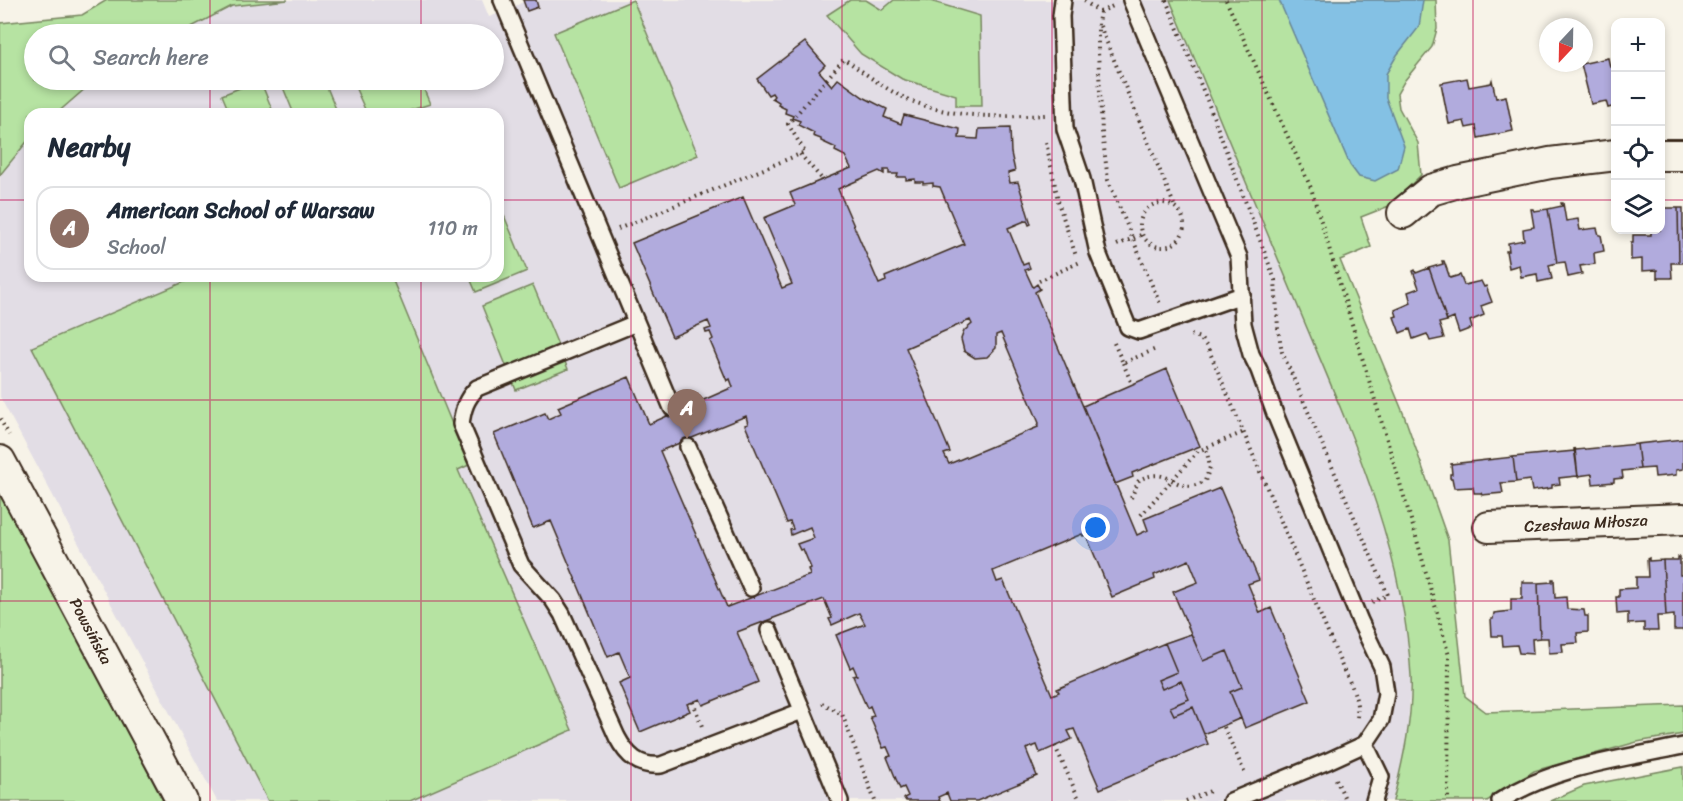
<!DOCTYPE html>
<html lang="en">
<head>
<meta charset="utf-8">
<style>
  body { margin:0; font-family:Sriracha,sans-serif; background:#f6f6f7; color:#1f2937 }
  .controls { position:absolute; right:18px; top:18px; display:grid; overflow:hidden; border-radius:12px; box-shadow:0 3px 9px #0003 }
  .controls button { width:54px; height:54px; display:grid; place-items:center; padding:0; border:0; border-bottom:2px solid #e0e1e3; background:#fff; color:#1f2937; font:30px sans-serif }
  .compass { position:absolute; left:1539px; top:18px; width:54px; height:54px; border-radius:50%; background:#fff; box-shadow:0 3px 9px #0003; rotate:202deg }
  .you { position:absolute; left:1096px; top:528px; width:21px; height:21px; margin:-15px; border:4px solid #fff; border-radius:50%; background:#1a73e8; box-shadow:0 0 0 9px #1a73e833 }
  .badge { display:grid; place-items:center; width:39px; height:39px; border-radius:50%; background:#d1495b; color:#fff; font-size:20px; font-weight:700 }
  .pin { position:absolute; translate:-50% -50px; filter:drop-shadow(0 2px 3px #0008) }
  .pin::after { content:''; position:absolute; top:32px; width:21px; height:18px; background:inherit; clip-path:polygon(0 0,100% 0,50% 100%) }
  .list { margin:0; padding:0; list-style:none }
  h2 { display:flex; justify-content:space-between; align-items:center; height:78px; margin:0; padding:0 24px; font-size:26px }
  h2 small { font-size:20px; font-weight:400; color:#747a83 }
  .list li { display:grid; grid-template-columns:39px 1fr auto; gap:18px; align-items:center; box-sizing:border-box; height:84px; margin:0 12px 12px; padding:0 12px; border:2px solid #e0e1e3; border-radius:18px }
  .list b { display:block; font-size:22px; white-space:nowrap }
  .list p { margin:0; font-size:20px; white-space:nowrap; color:#747a83 }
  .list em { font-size:20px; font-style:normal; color:#747a83 }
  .icon { flex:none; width:33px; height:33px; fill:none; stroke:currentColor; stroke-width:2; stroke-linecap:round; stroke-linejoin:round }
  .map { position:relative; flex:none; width:1683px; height:801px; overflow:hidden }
  .search { position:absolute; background:#fff; box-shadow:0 3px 9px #0003; left:24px; top:24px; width:480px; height:66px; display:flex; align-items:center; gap:15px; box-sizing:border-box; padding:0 21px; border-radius:33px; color:#747a83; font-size:22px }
  .panel { position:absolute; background:#fff; box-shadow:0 3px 9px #0003; left:24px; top:108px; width:480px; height:174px; border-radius:18px }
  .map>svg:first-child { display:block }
</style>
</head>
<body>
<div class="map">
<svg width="1683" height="801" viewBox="0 0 1683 801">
  <rect width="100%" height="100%" fill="#f7f3e8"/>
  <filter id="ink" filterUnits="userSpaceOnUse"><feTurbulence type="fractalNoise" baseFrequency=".0167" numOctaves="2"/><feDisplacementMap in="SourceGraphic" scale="12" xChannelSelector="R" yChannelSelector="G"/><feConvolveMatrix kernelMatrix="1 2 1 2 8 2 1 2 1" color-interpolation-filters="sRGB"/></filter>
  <g filter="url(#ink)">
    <!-- built -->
    <path fill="#e2dde5" d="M288,0H482L489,17L506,11L523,2L524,0H1170L1323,365L1368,481L1396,568L1407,636L1411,678L1407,740L1393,801H217L0,397V175L30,138V276H498V114H56L95,80H494V34H178L232,6Z"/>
    <!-- green -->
    <path fill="#b6e3a2" stroke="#788660" stroke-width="1.5" d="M107,0H288L232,6L178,34H34V80H95L56,114H30V138L0,175V23L82,15Z
      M633,0L698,155L619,188L554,33Z
      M850,0H866L882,10L894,0H927L980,16L982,106H956V95L902,79L861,54L827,15Z
      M1170,0H1436L1437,29L1432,47L1405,80L1397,94L1399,108L1418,143L1421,175L1389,206L1361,217L1371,247L1340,260L1404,415L1448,540L1465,696L1486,712L1683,705V734L1637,742L1534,771L1487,801H1393C1403,760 1413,718 1411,676C1404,547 1348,426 1299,309C1256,206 1213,103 1170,0Z
      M260,80L274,114H230L222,95Z
      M280,80H324L338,114H294Z
      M352,80H420L430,104L399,114H367Z
      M498,201L527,271L476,292L469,276H498Z
      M198,276H391L469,465L458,470L572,730L410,801H268L32,347Z
      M533,285L568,369L516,390L482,306Z
      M0,490L49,581L163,801H0Z
      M1683,767V801H1550L1584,786Z"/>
    <!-- water -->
    <path fill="#84c1e4" stroke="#678595" stroke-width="1.5" d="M1279,0H1423L1419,27L1397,55L1386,74V98L1404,146L1398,169L1375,181L1359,177L1350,165Z"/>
    <!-- building -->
    <path fill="#b1abdd" stroke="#3b2a1e" stroke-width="1.5" fill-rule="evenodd" d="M523,0H536L538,7L527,11Z
      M805,42L825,65L819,71L832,86L838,79L863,97L887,109L884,117L901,124L904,115L960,129L959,138L978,139L979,129L1010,128L1011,153L1015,171L1008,173L1010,183L1018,182L1031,224L1029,225L1027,220L1008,228L1023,265L1028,263L1030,268L1025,270L1033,287L1037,284L1040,289L1035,292L1137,535L1148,530L1144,519L1220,488L1259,580L1248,584L1260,613L1271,608L1310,701L1245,728L1230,692L1242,687L1227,651L1203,661L1173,592L1198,582L1189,560L1154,575L1155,579L1112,597L1086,535L1083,536L1082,534L993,571L997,582L1003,580L1052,695L1059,692L1057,689L1165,643L1177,672L1158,680L1162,689L1181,681L1189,699L1170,707L1174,715L1193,707L1208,744L1100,789L1074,729L1068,731L1072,739L1040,753L1037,745L1026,749L1037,776L977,801H950L947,793L938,797L940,801H906L904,798L908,796L904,787L900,789L887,757L891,756L887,747L883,748L870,717L874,716L870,706L867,708L853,676L857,675L853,666L850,668L836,635L865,624L859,613L832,625L829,619L832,618L824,599L737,632L758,682L703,705L700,699L693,702L687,704L690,711L640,732L619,683L630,678L619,652L608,657L551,521L533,528L494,434L545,413L548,419L561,413L558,407L629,377L649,424L733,387L730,379L727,381L710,341L713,339L710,332L706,333L705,330L711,328L708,321L672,337L632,243L743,197L782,288L792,284L764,218L795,205L790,193L851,168L845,156L835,151L836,148L821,141V139L813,136L814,133L798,125L800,121L792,118L793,116L785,113L786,109L778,105L779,102L774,99L772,98L774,96L772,93L768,95L757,79ZM884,170H889V174H898L897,177H906V180L915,179V182H923V184L933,183V186L940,187L964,244L885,277L886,281L879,284L838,189L879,171L884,174ZM970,320L972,324L964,331L961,339L964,351L975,358L987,357L996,348V335L1001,333L1039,423L1037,425L1038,427L949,464L944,454L950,452L906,348ZM746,416L748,424L745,425L787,523L790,522L793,529L790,530L791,535L810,527L814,538L797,544L800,550L803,549L811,568L808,569L810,575L727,607L660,451Z
      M1608,58L1610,67L1616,66V106L1608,108L1606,101L1591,104L1581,64Z
      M1467,78L1469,87L1491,83L1492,80L1496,98L1506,96L1513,131L1478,138L1476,126L1466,128L1464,121L1449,124L1441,83Z
      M1561,203H1563L1566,221L1578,219L1580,230L1597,228L1599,235H1601L1604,251L1594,253L1595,264L1580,266L1582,274L1568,277L1565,262L1557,263L1548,209L1562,206Z
      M1662,205H1664V208H1678L1679,263H1671L1672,278H1657V270L1642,271V259L1631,260V243H1633V235H1651V230H1660V224H1662Z
      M1678,208H1683V263H1679Z
      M1531,209H1533L1534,211L1548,209L1557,263L1549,265L1552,279L1538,282L1537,274L1521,277L1519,265L1509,268L1506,251H1509L1508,243L1524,240L1523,229L1534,227Z
      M1442,261H1444L1450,278L1460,275L1464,285L1481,281L1484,287L1486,286L1492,302L1481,306L1484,315L1470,321L1472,328L1459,333L1454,318L1447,321L1429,268L1443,264Z
      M1429,268L1447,321L1439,323L1444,338L1430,341L1427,334L1413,339L1410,329L1400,333L1394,317L1397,316L1395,310L1411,303L1408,292L1419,288L1413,271L1415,270L1416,273Z
      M1167,369L1200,446L1132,473L1133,477L1115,484L1083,406Z
      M1683,439V469L1676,470V475L1655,477L1654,468L1640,469L1637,444Z
      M1637,444L1640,469L1622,471L1623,478L1614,479V482L1593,484L1592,474L1578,476V477L1575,448L1576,450Z
      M1574,448L1578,477L1577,476L1559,478L1560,484L1552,485V488L1532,491L1530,480L1516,482L1513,457L1574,451Z
      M1513,457L1516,482L1501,483L1503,493L1482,495L1481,493H1474L1473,487L1454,488L1452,478H1450V474H1452L1451,464Z
      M1678,557H1680V575H1683V630H1674V615L1666,616L1663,560H1678Z
      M1649,558V561L1663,560L1666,616H1657L1658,631H1644V623L1628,624V613L1617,614L1616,597H1619V589L1636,588V577H1648L1647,559Z
      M1552,579H1554L1555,598L1566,597L1567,609L1584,610L1585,616H1588V632L1577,633L1578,643L1562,644L1563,652L1549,653L1548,638H1540L1538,583L1552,582Z
      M1522,581H1524V583H1538L1540,638L1532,639L1533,654L1519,653L1517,645L1503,646L1502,636H1492L1491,619H1493L1494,613L1511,611V599H1522Z
      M1191,634L1203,661L1227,651L1242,687L1230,692L1241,718L1204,734L1193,707L1174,715L1170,707L1189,699L1181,681L1162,689L1158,680L1177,672L1165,643Z"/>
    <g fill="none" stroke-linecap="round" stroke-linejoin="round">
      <!-- lane casing -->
      <g stroke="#3b2a1e" stroke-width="20">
        <path id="lane" d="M502,0L672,408
          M1063,0L1061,16L1065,129L1082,179L1098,253L1128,327L1139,331L1242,295
          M1131,0L1239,257L1243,324L1251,354L1259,370L1275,414L1360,621L1382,667L1386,693L1381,720L1365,744
          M636,323L477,388C466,399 463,409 461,424L521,565L553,600L562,614L617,737C627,756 639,767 661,765L802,711
          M688,447L751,588
          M769,630L840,801
          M1231,801L1328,761L1365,744L1381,777L1374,801
          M1500,801C1555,766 1621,759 1683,746"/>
      </g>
      <!-- street casing -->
      <g stroke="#3b2a1e" stroke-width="34">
        <path id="street" d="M1660,155H1683
          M1403,213L1431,190L1458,182L1550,163L1616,155
          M0,461L182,801
          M1489,527L1683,519"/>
      </g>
      <!-- path -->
      <path stroke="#3b2a1e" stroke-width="4" stroke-dasharray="1.5 4.5" stroke-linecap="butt" d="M1166,0L1207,100L1275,280L1278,328L1282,352L1388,595L1372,602
        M1226,0L1311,188L1415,533L1449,656L1448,801
        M1084,1L1100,12
        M1100,12L1098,23V51L1102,132L1108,180L1160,304
        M1100,12L1113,6
        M1100,26L1175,207
        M1046,142L1059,205L1076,256
        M800,154L822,179
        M1140 225a22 22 0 1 1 44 0a22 22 0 1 1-44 0Z
        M618,229L805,152L788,124L844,59C861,70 877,83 895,93C940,118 995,118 1045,115
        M1117,245L1141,235
        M1039,281L1080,262
        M1191,335L1200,338L1208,348L1344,671C1353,687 1359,701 1357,719
        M1114,343L1123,363L1156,349
        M1123,363L1132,384
        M0,419L9,435
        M1131,498L1139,480C1172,463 1174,498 1205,481L1210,467L1206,448
        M1141,515L1198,451L1244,432
        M693,702L703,729
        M822,703L842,714L875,801
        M1224,727L1246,776
        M1055,746L1080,801
        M1336,779L1346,801
        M1186,801L1213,790"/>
      <!-- lane -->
      <use href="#lane" stroke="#f7f3e8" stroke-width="15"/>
      <!-- street -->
      <use href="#street" stroke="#f7f3e8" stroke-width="30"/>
    </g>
  </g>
  <!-- grid -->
  <path fill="none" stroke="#c2185b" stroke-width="1.5" stroke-opacity="0.55" d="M210,0V34M421,0V34M631,0V801M842,0V801M1052,0V801M1262,0V801M1473,0V801M210,80V114M421,80V114M0,200H30M498,200H1616M1660,200H1683M210,276V801M421,276V801M0,400H1683M0,601H1683"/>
  <g text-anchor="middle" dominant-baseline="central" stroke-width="4.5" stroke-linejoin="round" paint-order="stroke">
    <!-- street labels -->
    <g font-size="16" fill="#3b2a1e" stroke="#f7f3e8">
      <text transform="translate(1586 523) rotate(-3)">Czesława Miłosza</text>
      <text transform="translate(91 631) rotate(62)">Powsińska</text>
    </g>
  </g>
</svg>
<div class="controls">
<button>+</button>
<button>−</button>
<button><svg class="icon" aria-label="locate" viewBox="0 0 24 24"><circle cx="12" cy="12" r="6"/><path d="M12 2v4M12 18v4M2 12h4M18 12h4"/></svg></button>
<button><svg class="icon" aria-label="layers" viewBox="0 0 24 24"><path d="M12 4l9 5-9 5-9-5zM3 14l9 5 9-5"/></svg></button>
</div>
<svg class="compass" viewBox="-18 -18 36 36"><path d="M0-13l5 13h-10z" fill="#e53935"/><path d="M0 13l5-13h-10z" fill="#747a83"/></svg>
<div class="you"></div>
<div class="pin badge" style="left:687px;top:439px;background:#8d6e63">A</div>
<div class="search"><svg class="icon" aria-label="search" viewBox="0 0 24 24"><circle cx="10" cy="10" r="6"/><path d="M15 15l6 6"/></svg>Search here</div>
<section class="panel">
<h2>Nearby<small></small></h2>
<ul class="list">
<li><span class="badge" style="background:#8d6e63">A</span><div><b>American School of Warsaw</b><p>School</p></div><em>110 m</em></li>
</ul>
</section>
</div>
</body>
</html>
